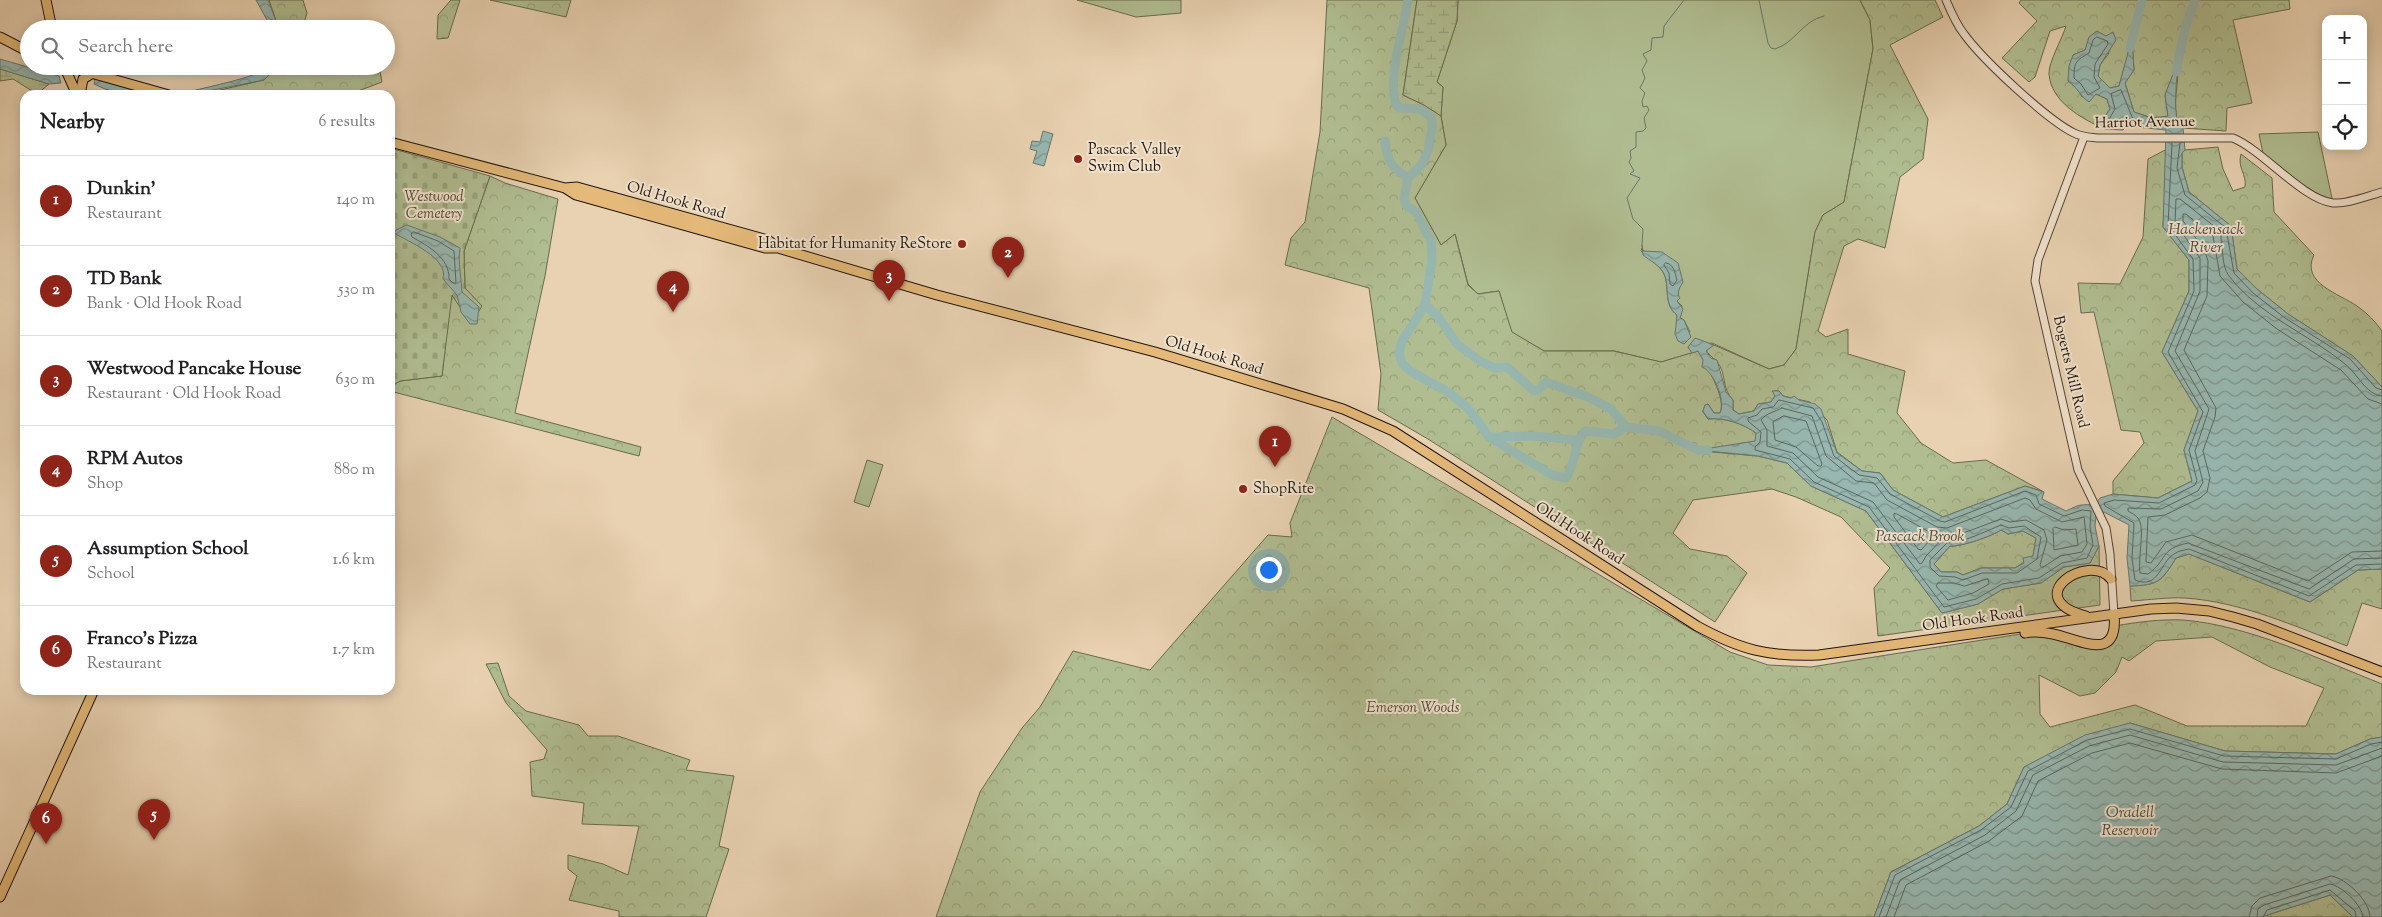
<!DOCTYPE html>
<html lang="en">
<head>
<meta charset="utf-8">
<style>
  body { margin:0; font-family:"Sorts Mill Goudy",serif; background:#f6f6f6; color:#202124 }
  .controls { position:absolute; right:15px; top:15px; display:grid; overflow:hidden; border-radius:10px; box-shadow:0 2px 12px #0003 }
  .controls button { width:45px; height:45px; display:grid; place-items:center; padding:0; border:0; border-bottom:1px solid #e0e0e0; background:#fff; color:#202124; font:25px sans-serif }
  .you { position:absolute; left:1268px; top:569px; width:18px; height:18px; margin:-12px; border:4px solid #fff; border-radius:50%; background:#1a73e8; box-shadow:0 0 0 8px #1a73e833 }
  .badge { display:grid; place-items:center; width:32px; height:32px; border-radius:50%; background:#8f2418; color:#fff; font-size:16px; font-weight:700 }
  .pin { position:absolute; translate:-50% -41px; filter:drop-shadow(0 1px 2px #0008) }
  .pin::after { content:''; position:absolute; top:26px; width:18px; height:15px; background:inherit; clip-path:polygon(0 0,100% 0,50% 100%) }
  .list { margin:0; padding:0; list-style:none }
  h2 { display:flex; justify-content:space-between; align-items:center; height:65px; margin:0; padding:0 20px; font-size:21px }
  h2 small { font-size:16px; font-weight:400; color:#757577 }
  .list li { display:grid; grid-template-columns:32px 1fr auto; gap:15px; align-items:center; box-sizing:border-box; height:90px; padding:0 20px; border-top:1px solid #e0e0e0 }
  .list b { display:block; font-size:19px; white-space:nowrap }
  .list p { margin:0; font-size:16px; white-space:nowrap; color:#757577 }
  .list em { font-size:16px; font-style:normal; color:#757577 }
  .icon { flex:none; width:28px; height:28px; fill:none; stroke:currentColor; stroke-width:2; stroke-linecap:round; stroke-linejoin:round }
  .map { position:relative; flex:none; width:2382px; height:917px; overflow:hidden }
  .search { position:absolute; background:#fff; box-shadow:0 2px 12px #0003; left:20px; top:20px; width:375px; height:55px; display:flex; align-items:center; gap:12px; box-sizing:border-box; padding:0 18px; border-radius:28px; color:#757577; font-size:19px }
  .panel { position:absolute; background:#fff; box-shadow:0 2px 12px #0003; left:20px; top:90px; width:375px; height:605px; border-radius:15px }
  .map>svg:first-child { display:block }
</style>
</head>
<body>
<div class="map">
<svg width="2382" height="917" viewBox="0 0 2382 917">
  <defs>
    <pattern id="forest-crowns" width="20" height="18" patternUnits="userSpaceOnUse" patternTransform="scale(1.25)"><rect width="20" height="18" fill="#b0bd91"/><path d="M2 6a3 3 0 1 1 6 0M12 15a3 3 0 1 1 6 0" fill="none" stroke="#97a27c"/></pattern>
    <pattern id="wetland-marsh" width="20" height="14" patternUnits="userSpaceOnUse" patternTransform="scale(1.25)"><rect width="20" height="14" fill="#b0bd91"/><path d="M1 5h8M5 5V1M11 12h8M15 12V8" fill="none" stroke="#97a27c"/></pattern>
    <pattern id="cemetery-stones" width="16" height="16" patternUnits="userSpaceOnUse" patternTransform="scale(1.25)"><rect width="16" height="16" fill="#b0bd91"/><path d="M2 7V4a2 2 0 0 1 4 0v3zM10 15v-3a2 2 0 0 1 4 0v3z" fill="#97a27c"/></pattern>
    <pattern id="water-waves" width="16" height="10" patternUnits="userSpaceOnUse" patternTransform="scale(1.25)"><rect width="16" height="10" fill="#97b7b0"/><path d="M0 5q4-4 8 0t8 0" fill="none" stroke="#7b948e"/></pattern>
  </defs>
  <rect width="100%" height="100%" fill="#e9d2b2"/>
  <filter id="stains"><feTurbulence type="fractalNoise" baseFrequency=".004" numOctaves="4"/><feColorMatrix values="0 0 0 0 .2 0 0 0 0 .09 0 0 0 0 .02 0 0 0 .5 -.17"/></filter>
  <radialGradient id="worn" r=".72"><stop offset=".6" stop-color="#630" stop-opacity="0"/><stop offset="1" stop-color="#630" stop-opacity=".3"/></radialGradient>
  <!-- green -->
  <path fill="#b0bd91" stroke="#686a4e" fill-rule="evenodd" d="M1077,0H1181V13L1136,17Z
    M1458,0H1860L1870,20L1873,49L1844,202L1823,215L1815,232L1796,349L1784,365L1769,369L1712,343L1688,347L1692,353L1661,362L1614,351H1544L1511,332L1499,291L1478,294L1468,284L1455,234L1441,245L1415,198L1446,145L1441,116L1443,87L1437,82L1457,21ZM1642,248L1643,251C1665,257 1680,258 1682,283L1679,287L1677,301L1682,306L1680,318L1684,320L1690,332L1677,338V315C1663,305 1670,286 1664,274C1661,266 1647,258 1641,251Z
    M2318,132L2333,203L2317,197L2264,158L2259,134Z
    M867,460L883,465L869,507L854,502Z"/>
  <!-- forest -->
  <path fill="url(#forest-crowns)" stroke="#686a4e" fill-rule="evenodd" d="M269,0H303L307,13L302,29H279Z
    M451,0H460L448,38L437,39L438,15Z
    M490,0H571L566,17Z
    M1327,0H1417L1403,95L1424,105L1441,116L1446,145L1415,198L1441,245L1455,234L1468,285L1478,294L1499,291L1512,332L1544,351H1614L1661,362L1698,351C1706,366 1727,398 1720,413H1714L1708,404L1705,405L1703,412L1708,419C1724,417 1744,424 1756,433V441L1701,451L1758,456L1787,463L1811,486L1866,511L1942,613L1978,604L2003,589L2041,583L2064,567L2090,563L2099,546L2100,605L1878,636L1874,588L1890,568L1841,517L1796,497L1772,489L1693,500L1673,533L1690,549L1727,556L1747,573L1715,622L1428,439L1378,410L1381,374L1369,288L1285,265L1291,238L1305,222L1320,132Z
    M1860,0H1935L1943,17L1890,45L1928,119L1923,159L1900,177L1885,248L1858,239L1844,246L1818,331L1826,337L1848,329V354L1905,371L1897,413L1921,443L1953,463L1986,460L2044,492L2025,486L1943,517L1893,490L1880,473L1862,471L1837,452L1827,420L1810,402L1783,396L1779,391H1773L1775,396L1771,402L1758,404L1754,411L1739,414L1733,410V400C1722,388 1726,378 1720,366C1717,360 1709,356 1706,350L1714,345L1769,369L1784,365L1796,349L1815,232L1823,215L1844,202L1873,49L1870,20Z
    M2021,0H2289L2290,9L2233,20L2252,103L2227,108L2226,131L2183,128L2186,124H2178C2172,103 2179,85 2178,63L2165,95L2168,117L2152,118L2134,112L2125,83L2134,70L2132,41L2119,86L2110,88L2098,76L2100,65L2109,53L2085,50L2073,55L2077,87L2082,97L2096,94L2107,99L2110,109L2102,121L2105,129C2082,119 2051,102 2049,74C2048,63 2063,37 2066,26L2050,31L2035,77L2029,82L2002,58L2037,21L2019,3Z
    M278,66H379L382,82L358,91L356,95H220L207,93L264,80Z
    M2218,147L2223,169L2233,191L2245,187C2247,174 2237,168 2241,154L2272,178L2274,212L2314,255C2300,283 2340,294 2357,306C2367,313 2375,321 2382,331V387L2353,356L2288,314L2257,289L2237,269L2231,226L2189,192L2182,167V153L2185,150Z
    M2167,149L2163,227L2189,260V291L2162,352L2198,411L2184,450L2192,481L2158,498L2113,494V481L2144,443L2140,432L2121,430L2094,312L2081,313L2078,283L2120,284L2143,237L2148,159Z
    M490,176L505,183L558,199L545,276L515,413L641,447L639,456L390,391V387L400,381L442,376L450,301L453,294L465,288L464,251Z
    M1332,417L1730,652L1768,665L1811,667L2033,632L2100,645L2115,626C2137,622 2161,619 2183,620C2248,625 2321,660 2382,684V737L2370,739L2336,754L2225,751L2130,723L2024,767L2007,804L1979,826L1891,872L1874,917H936L980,792L1022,728L1040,707L1073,651L1150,670L1268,535L1292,537L1290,523ZM2212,637L2270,667L2324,688L2306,726H2187L2135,705L2050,727L2040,714L2039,675L2080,696L2095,693L2116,672L2122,657L2129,661L2156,641Z
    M2001,530L2008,534L2023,531L2036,538L2033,556L2015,568H1981L1963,575L1957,572H1941L1934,564L1950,546C1961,547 1992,536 2001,530Z
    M2189,554L2310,602L2358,570L2382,569V609L2362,603L2347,646C2294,626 2242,602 2185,598C2168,597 2149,600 2131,601L2130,586C2159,585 2161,582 2176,558Z
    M498,663L509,696L526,711L579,725L588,736H618L690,760L686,770L734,776L719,846L729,849L706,917H619V911L569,900L577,876L568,869V855L603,864L628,875L639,826L582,824L584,803L532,796L530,762L544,759L547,750L506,703L486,664Z
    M2330,895L2353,917H2261Z"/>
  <!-- wetland -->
  <path fill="url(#wetland-marsh)" stroke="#686a4e" d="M1417,0H1458L1457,21L1437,82L1443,87L1441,116L1424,105L1403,95Z
    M0,69L49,84L37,94L13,79L0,81Z"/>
  <!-- cemetery -->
  <path fill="url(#cemetery-stones)" stroke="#686a4e" d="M390,148L490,176L464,251L465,288L482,306L471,324L452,295L442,376L400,381L390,387Z"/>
  <!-- water -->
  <path fill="url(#water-waves)" stroke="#67776e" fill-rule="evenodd" d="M256,0H268L279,29H272Z
    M2097,31L2106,36L2113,32L2116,40L2100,65L2098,76L2110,88L2119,86L2132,38L2134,70L2125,83L2134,112L2152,118L2168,116L2165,95L2178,61C2177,82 2173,104 2178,124H2186L2183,128L2185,150L2182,153V167L2189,192L2231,226L2237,269L2257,289L2288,314L2353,356L2382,387V569L2358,570L2310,602L2189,554L2176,558C2161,582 2158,585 2130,586L2127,558L2129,525L2104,512L2096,516L2095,526L2099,546L2090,563L2064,567L2041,583L2003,589L1978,604L1942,613L1866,511L1811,486L1787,463L1758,456L1698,450L1755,441L1756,433C1744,424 1724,417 1708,419L1703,411L1705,405L1708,404L1714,413H1720C1726,401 1714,372 1702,367L1703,360L1698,351L1692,353L1688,347L1695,338L1714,345L1706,351L1711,358L1717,360L1726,392L1733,400V410L1739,414L1754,411L1758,404L1771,402L1775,396L1772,391H1779L1783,396L1791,398L1794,396L1799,400L1815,404L1821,409L1837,453L1862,471L1880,473L1893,490L1943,517L2025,486L2044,492L2042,499L2066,511C2071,509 2077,505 2082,505C2090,504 2095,506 2100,498L2113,494L2158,498L2192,481L2184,450L2198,411L2162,352L2189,291V260L2163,227L2166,130L2127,126L2123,130L2105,129L2102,121L2110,109L2107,99L2096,94L2089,102C2080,96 2078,88 2068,81L2069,66L2073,55L2085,50L2089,37ZM2001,530L2008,534L2023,531L2036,538L2033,556L2023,558L2024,563L2015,568H1981L1963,575L1957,572H1941L1934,564L1950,546C1961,547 1992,536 2001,530Z
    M0,59L59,76L61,83L49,84L0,69Z
    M270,66H278L264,80L208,91L202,95H185V93C204,87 258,78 270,66Z
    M95,78L142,92L146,95H128L105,89L94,84Z
    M1043,131L1053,134L1044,166L1033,163L1037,151L1030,149L1032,141L1040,142Z
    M407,225L440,237L460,248C458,263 461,276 462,292L479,307L477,324H470L461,312L457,295L443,279C449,258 409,242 394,233L396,230Z
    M1642,245L1643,251L1662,252L1678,263L1683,282C1680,287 1676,293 1680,298L1677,301L1683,309L1680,318L1684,320L1691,337L1684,344L1678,341L1675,334L1677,315C1663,305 1670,286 1664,274C1660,265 1650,261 1643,255Z
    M2130,723L2225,751L2336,754L2370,739L2382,737V917H2353L2330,895L2261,917H1874L1891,872L1979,826L2007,804L2024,767L2085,735Z"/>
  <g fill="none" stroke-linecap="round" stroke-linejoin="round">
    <!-- shore -->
    <path stroke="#5c665e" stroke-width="1" d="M2097,37L2107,41L2108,44L2095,64L2094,77L2100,88L2088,95L2081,84L2074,78C2074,61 2076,61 2089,53L2093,40Z
      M2121,90L2133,119L2121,125L2110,124L2108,121L2115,109L2111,94Z
      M2172,143L2168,225L2193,259L2194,291L2168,352L2203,412L2189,450L2197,480L2195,485L2159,503L2114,500L2104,503L2105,506L2134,523L2132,558L2135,580C2159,590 2160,562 2174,554C2178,551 2184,550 2189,549L2309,596L2356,565L2382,564
      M2180,143L2177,168L2185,195L2226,228L2234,273L2253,293L2285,318L2350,359L2376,388L2382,390
      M414,232L438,241L454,251L456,283H453L449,279C450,258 428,246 412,237L411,234Z
      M1666,263C1674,264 1675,273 1677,280L1673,286L1670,284L1669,273L1664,265Z
      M2382,396C2366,395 2357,373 2345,364C2307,333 2260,316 2229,276C2221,266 2223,244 2220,231L2180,199H2176L2175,223L2200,258V291L2175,351L2209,409L2195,451L2203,482L2198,491L2161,509L2128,508V511C2133,514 2138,516 2140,522C2144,532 2138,558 2140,573L2148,574C2168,560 2159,549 2188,543L2309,589L2354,559L2382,558
      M1779,400L1813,408L1822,422L1834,456L1859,475L1877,478L1890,494L1940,521L1945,522L2025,491L2036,495L2039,504L2064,516L2082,510L2091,511L2090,527L2093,545L2087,558L2062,563L2039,578L2002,584L1976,599L1944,607L1869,507L1814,482L1790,459L1755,450V447L1760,442L1761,432L1748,421V418L1757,415L1762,409L1773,407Z
      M2382,404L2368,399L2341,370L2277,329L2243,302L2220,276L2213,236L2186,214H2183V221L2204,249L2208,261L2207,296L2184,350L2216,408L2215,417L2203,451L2210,478L2207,492L2200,498L2165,515L2148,517L2146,562L2151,563L2166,542L2192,535L2308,581L2352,552L2382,551
      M1782,408L1812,416L1826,456L1856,481L1874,483L1887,500L1937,527L1947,528L2025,498L2030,500L2036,509L2062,522L2084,517L2087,544L2082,552L2060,556L2042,568L2040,565L2047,540L2044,530L2026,520L2010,522L2001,519L1958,535L1945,536L1926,556L1922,563L1920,564L1873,502L1818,477L1793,453L1767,446V430L1761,420C1766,413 1775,412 1782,408Z
      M1784,416L1806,421L1822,464L1821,466H1818L1796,447L1775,440L1773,422Z
      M1897,514L1933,534V537L1921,550L1918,549L1894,517V514Z
      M2001,525L2009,528L2024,526L2041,537L2037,559L2017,573H1982L1963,580L1955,577L1939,576L1930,567V560L1948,542C1952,541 1956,542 1960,541C1972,538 1989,530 2001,525Z
      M2055,527L2064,530L2076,529L2078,545L2054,550L2053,529Z
      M1988,579L1989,584L1973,593L1948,600L1936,586L1938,583H1954L1964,586Z
      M1879,917L1895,875L1981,830L2011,807L2028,771L2087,740L2130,729L2224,756L2336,759L2371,744L2382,742
      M1886,917L1900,880L1985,835L2016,811L2033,775L2089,746L2130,735L2223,762L2336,765L2382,748
      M1894,917L1906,885L1989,841L2022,816L2038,781L2092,753L2130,743L2222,769L2336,773L2382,756
      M2249,917L2252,906L2260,898L2331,876C2346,878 2370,901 2370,917
      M2257,917L2258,909L2264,905L2330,884C2342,886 2362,905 2363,917
      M2263,917L2267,910L2330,890L2355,911L2356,917"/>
    <!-- stream -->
    <path stroke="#67776e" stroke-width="1" d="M1759,0L1768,43L1771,48L1775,49C1795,43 1802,21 1824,16
      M1642,245L1643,229L1633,219L1627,198L1640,178L1630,174L1634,171L1629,162L1631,158L1630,151L1636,147V132L1643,131L1646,128L1644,118L1649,110L1647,106L1643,107L1642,101L1645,93L1640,88L1645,78L1642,70L1647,61L1643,54L1651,50L1652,38L1663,37L1664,26L1684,0"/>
    <!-- river -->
    <path stroke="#97b7b0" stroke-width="9" d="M1408,0C1405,24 1383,92 1399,108L1420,109L1432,118V129L1428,151L1422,164L1408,178L1404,199L1407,206L1416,212L1431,241L1432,260L1425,305L1402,341L1399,354L1402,363L1410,371L1448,392L1468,408L1489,437L1552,475L1566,478C1576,463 1573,445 1585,431L1614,434L1626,427L1659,431L1698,450H1708
      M2130,48L2142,0
      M2176,72L2185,29L2195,0
      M1385,141C1387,161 1391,167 1408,178
      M1425,305L1438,316L1457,344L1480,361L1495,368L1507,367L1534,391L1538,390L1546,382L1588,397L1611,409L1626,427
      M1490,437L1533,436L1578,440"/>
    <!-- minor casing -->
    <g stroke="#524536" stroke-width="9">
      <path id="minor" d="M1946,0C1951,12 1956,24 1964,34C1983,60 2046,119 2074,133C2082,137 2088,137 2097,138H2233C2264,151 2302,199 2333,203C2348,204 2367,196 2382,192
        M2084,137L2038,260L2035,281L2078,470L2106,528L2110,554L2114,614"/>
    </g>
    <!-- major casing -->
    <g stroke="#20160c" stroke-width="11">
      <path id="major" d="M46,0L52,29
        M0,37L29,52
        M64,66L77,95
        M66,66L169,95
        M80,95L83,79L91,74
        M390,142L565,188L577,187L768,240L778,248
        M565,188L576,195L765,248H778L937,295L1155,352L1343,409L1393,431L1697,626C1741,650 1768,657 1819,655L2151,609L2176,608L2209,611L2233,617L2257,624L2382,672
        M2086,616C2018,598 2089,551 2111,579
        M2025,633C2034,631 2043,632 2053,634C2079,639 2119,664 2114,614
        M0,897L94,690"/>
    </g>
    <!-- minor -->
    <use href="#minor" stroke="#f1e2cd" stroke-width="7"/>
    <!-- major -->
    <use href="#major" stroke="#e4b979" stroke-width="9"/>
  </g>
  <!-- markers -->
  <g fill="#8f2418" stroke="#f1e2cd" stroke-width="2">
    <circle cx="1078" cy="159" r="5"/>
    <circle cx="962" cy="244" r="5"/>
    <circle cx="1243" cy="489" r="5"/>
  </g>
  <g text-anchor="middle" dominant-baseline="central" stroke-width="4" stroke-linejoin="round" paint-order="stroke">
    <!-- street labels -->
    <g font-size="15" fill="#20160c" stroke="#f1e2cd">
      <text transform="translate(2145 123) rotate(-1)">Harriot Avenue</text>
      <text transform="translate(676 201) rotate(16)">Old Hook Road</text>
      <text transform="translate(1214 356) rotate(17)">Old Hook Road</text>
      <text transform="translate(2070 372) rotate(77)">Bogerts Mill Road</text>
      <text transform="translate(1579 534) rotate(33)">Old Hook Road</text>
      <text transform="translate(1973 620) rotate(-8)">Old Hook Road</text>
    </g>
    <!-- poi labels -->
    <g font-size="15" fill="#20160c" stroke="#f1e2cd" text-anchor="start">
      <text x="1088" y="150">Pascack Valley<tspan x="1088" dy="17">Swim Club</tspan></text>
      <text x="952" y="244" text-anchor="end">Habitat for Humanity ReStore</text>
      <text x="1253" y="489">ShopRite</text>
    </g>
    <!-- park labels -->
    <g font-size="15" font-style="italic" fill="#4b4834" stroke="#f1e2cd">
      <text x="434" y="197">Westwood<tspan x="434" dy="17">Cemetery</tspan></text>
      <text x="1413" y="708">Emerson Woods</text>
    </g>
    <!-- water labels -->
    <g font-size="16" font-style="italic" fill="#4a4e45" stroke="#f1e2cd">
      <text x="2206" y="230">Hackensack<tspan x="2206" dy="18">River</tspan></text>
      <text x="1920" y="537">Pascack Brook</text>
      <text x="2130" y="813">Oradell<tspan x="2130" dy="18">Reservoir</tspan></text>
    </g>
  </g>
  <rect width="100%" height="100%" filter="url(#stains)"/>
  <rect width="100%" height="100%" fill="url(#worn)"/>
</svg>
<div class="controls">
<button>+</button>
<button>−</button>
<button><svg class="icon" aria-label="locate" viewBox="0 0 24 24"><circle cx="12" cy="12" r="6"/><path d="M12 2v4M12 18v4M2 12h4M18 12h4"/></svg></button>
</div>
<div class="you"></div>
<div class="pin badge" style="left:1275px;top:467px">1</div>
<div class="pin badge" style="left:1008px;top:278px">2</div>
<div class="pin badge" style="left:889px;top:301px">3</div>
<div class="pin badge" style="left:673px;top:312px">4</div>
<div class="pin badge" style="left:154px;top:840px">5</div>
<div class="pin badge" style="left:46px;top:844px">6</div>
<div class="search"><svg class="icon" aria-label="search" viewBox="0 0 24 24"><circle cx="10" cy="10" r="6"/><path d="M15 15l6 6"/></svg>Search here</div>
<section class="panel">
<h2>Nearby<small>6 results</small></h2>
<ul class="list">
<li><span class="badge">1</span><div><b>Dunkin'</b><p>Restaurant</p></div><em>140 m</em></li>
<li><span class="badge">2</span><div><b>TD Bank</b><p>Bank · Old Hook Road</p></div><em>530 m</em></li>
<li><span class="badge">3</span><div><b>Westwood Pancake House</b><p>Restaurant · Old Hook Road</p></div><em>630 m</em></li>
<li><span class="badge">4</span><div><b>RPM Autos</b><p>Shop</p></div><em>880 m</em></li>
<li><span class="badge">5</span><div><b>Assumption School</b><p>School</p></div><em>1.6 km</em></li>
<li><span class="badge">6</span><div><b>Franco's Pizza</b><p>Restaurant</p></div><em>1.7 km</em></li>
</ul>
</section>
</div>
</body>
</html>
